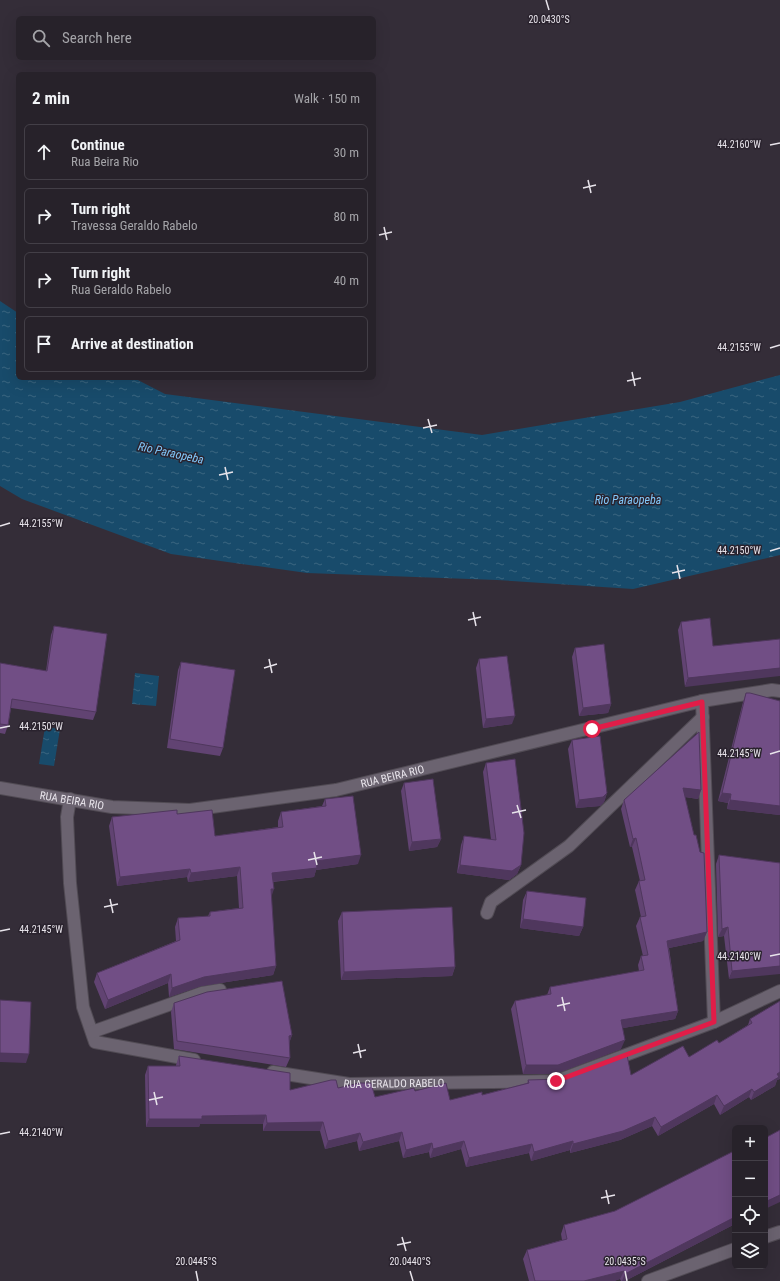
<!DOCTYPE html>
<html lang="en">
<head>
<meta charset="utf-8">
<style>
  body { margin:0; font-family:"Roboto Condensed",sans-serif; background:#332f36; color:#f1f3f6 }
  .controls { position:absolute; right:12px; bottom:12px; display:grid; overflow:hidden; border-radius:6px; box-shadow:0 4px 16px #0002 }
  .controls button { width:36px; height:36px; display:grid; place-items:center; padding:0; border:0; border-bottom:1px solid #433f47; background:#27222a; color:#f1f3f6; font:20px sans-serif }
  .stop { position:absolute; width:12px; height:12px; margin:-9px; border:3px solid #e11d48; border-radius:50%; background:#fff }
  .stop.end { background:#e11d48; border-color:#fff; box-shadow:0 1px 4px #0008 }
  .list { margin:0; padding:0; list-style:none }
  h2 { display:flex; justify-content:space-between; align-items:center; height:52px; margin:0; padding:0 16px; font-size:17px }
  h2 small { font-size:13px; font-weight:400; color:#a4a4a8 }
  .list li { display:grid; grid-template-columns:26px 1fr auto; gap:12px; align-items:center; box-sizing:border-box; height:56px; margin:0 8px 8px; padding:0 8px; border:1px solid #433f47; border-radius:6px }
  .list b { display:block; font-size:15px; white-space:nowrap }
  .list p { margin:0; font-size:13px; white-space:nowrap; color:#a4a4a8 }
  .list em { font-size:13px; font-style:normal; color:#a4a4a8 }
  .icon { flex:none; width:22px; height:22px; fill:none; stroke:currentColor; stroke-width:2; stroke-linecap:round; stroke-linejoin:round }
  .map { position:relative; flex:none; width:780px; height:1281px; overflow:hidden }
  .search { position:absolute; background:#27222a; box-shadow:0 4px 16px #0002; left:16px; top:16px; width:360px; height:44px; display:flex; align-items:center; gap:10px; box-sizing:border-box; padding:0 14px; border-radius:6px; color:#a4a4a8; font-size:15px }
  .panel { position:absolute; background:#27222a; box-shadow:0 4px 16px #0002; left:16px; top:72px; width:360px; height:308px; border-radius:6px }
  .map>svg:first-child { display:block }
</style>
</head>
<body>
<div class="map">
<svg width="780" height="1281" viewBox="0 0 780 1281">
  <defs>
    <pattern id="water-ripples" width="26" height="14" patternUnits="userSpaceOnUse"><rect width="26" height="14" fill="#184b6b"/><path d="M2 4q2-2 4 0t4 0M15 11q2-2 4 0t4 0" fill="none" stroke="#3a6580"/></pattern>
  </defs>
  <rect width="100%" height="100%" fill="#342d38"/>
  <!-- water -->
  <path fill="url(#water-ripples)" d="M0,301L18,313V378H134L165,394L482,435L680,402L780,375V555L633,589L497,580L307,573L171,554L22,499L0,486Z
    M135,673L159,676L156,706L132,704Z
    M45,727L60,729L54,766L39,764Z"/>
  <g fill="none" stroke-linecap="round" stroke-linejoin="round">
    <!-- street casing -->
    <g stroke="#514b54" stroke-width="14">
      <g id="street">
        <path d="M702,701L714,1022"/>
        <path id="s1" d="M0,788L112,807L190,810L336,790L702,701L772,690L780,691"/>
        <path d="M70,799L67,817L70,883L83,1007L95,1042L194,1060"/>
        <path d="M487,913L491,902L569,846L703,717"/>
        <path d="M92,1032L202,993L220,990"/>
        <path id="s2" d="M273,1072L349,1084L556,1081L714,1022L780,991"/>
        <path d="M765,1237L780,1232"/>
        <path d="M648,1281L735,1249"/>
      </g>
    </g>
    <!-- street -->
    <use href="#street" stroke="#6b6370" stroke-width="12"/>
  </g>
  <!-- wall -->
  <path fill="#614372" d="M710,618L685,687L678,630L681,622Z
    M54,626L96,712L93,720L11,708L8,725L5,734L0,733V663L46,671L51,635Z
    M575,648L611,704L608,713L579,716L572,657Z
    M479,659L512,724L483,728L476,668Z
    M181,662L223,748L220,756L167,748L178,670Z
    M746,693L780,701V815L727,809L728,803L718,801L743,702Z
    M572,740L607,793L604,802L600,806L576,808L568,749Z
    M486,763L521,865L517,874L509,880L457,873L461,845L464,836L491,840L483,772Z
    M404,783L441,839L437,847L409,851L401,791Z
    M701,790L698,799L685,797L694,835L707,932L703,941L669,948L678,1011L675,1019L623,1028L621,1049L555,1074H523L511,1009L515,1001L547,995L550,987L639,971L638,965L641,956H643L636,926L640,917H641L635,890L639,881H640L632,847H630L621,809L624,800Z
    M325,799L358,864L316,870L314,877L273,882L271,896L276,966L273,975L201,986L169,997L168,983L105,1009L94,982L97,973L176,941L175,927L178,918L208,916L210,912L239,908L237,876L188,882L187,877L117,886L109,826L112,817L177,814L215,836L278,827V821L281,812L322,806Z
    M719,855L780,863L729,979L724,936L718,937L716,864Z
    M527,891L583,927L579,936L520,928L523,900Z
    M342,912L455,967L452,976L341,980L338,921Z
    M780,1001V1079L777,1080L775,1086L751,1100L749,1097L720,1115L714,1104L658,1136L652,1126L620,1140L570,1153V1150L531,1161L529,1153L466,1167L461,1149L430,1158L429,1152L403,1158L399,1141L359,1151L357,1141L325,1149L320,1131H263V1124H200L199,1127H146L145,1075L148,1066H176V1065L179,1056L290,1090L338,1088L375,1097L415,1091L450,1100L482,1095L527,1083L528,1080L562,1079L631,1075L689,1057L719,1043L748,1025L750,1019Z
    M174,1003L292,1035L289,1043L290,1058L286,1067L174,1049L171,1012Z
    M735,1152V1224L625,1281H621L620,1279L614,1281H529L523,1259L527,1250L562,1240L561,1234L564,1225L615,1211Z"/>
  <!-- shaded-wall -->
  <path fill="#4f375d" d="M780,668V676L685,687L688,678Z
    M611,704L608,713L579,716L583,708Z
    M515,716L512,724L483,728L486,719Z
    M683,788L701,790L698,799L679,796Z
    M607,793L604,802L600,806L576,808L579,800Z
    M722,793L731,794L728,803L718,801Z
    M730,800L780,806V815L727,809Z
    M636,838L632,847H630L633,839Z
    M441,839L437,847L409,851L412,842Z
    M361,855L358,864L316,870L314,877L269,882L272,873L316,861Z
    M460,865H521L517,874L509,880L457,873Z
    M240,867L237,876L188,882L191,873Z
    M190,869L187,877L117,886L120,877Z
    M271,889H274L271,898Z
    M523,919L583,927L579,936L520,928Z
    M728,927L724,936L718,937L722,929Z
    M707,932L703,941L664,949L667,941Z
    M276,966L273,975L201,986L169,997L172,988L204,977Z
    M780,966V974L729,979L732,971Z
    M455,967L452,976L341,980L344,972Z
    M171,974L168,983L105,1009L108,1000Z
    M678,1011L675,1019L618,1029L621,1020Z
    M292,1035L289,1044V1036Z
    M625,1040L621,1049L555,1074H523L526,1065Z
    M0,1053L29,1054L26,1063L0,1062Z
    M780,1072V1079L777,1080L775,1086L751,1100L754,1092Z
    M752,1089L749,1097L720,1115L724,1106Z
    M717,1095L714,1104L658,1136L661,1127Z
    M266,1115L263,1124H200L199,1127H146L149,1119L202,1116Z
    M655,1117L652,1126L620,1140L570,1153L573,1144Z
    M323,1122L320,1131H263L267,1123Z
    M402,1132L399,1141L359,1151L363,1142Z
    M360,1133L357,1141L325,1149L328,1141Z
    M464,1141L461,1149L430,1158L433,1149Z
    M573,1141L570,1150L531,1161L534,1152Z
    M432,1143L429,1152L403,1158L406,1150Z
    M532,1144L529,1153L466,1167L469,1158Z
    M780,1195V1202L765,1209V1202Z
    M735,1217V1224L625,1281H622L625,1274Z
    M624,1271L620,1279L614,1281H584Z"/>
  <!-- building -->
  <path fill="#714e85" stroke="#4f375d" d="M710,618L713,646L780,639V668L688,678L681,622Z
    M54,626L107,634L96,712L12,699L8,725L0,724V663L47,671Z
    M604,644L611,704L583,708L575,648Z
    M507,656L515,716L486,719L479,659Z
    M181,662L235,670L223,748L170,739Z
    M746,693H750L780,701V806L730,800L731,794L722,793Z
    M699,732L701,790L683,788L694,835H696L700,852L704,853L707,932L667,941L678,1011L621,1020L625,1040L558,1065H526L515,1001L551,994L550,987L644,970L641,956L648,955L640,917L646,916L639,881L645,880L636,838L633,839L624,800Z
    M600,736L607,793L603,797L579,800L572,740Z
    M515,759L524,833L521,865L512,871L460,865L464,836L496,840L486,763Z
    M433,779L441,839L412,842L404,783Z
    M353,796L361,855L316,861L317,868L272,873L274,889H271L276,966L204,977L172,988L171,974L108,1000L97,973L180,940L178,918L210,916V912L243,908L240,867L191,873L190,869L120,877L112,817L177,810V814L212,810L215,836L283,827L281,812L326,806L325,799Z
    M719,855L780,863V966L732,971L728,927L722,929Z
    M527,891L586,898L583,927L523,919Z
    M452,907L455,967L344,972L342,912Z
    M282,981L292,1035L289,1036L290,1058L177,1041L174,1003L207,992Z
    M0,1000L31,1002L29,1054L0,1053Z
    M780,1001V1072L777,1074L779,1077L754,1092L752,1089L724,1106L717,1095L661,1127L655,1117L623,1131L573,1144V1141L534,1152L532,1144L469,1158L464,1141L433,1149L432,1143L406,1150L402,1132L363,1142L360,1133L328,1141L323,1122L267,1123L266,1115L202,1116V1119H149L148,1066H180L179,1056L290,1073V1090L331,1080H336L338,1088L359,1083H371L375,1097L414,1088L415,1091L446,1083L450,1100L482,1092V1095L529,1083L528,1080L562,1079L627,1055L631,1075L683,1046L689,1057L717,1040L719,1043L752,1023L750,1019Z
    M780,1130V1195L765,1202V1138Z
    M734,1151L735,1152V1217L625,1274L624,1271L584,1281H535L527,1250L567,1239L564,1225L615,1211Z"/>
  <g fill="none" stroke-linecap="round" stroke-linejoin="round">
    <!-- route -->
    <path stroke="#e11d48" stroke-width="5" d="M556,1081L714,1022L702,702L592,729"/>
  </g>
  <!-- ticks -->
  <path fill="none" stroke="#e8e4eb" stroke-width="1.5" d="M546,0L549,10M770,145L780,143M588,180L591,193M583,188L596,185M384,227L387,240M379,235L392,232M770,348L780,345M632,372L635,386M627,381L641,378M428,419L432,433M423,428L437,425M225,467L228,480M219,475L233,472M0,526L10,523M770,551L780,548M677,565L680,579M672,573L685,570M473,612L476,626M468,620L481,617M269,659L272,673M264,668L277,664M0,728L10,726M770,754L780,751M517,805L521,818M512,813L526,810M314,852L317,865M308,860L322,857M110,899L113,913M104,907L118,904M0,931L10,929M770,956L780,954M562,997L565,1011M557,1006L570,1003M358,1044L361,1058M353,1053L366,1050M154,1092L157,1105M149,1100L163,1097M0,1134L10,1132M606,1190L609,1204M601,1198L615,1195M402,1237L406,1251M397,1245L411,1242M196,1271L198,1281M410,1271L413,1281M625,1271L627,1281"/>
  <g text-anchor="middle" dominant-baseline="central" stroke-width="3" stroke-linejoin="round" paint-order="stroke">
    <!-- street labels -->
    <g font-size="11" fill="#e8e4eb" stroke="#2a232e">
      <text stroke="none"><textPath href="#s1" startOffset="397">RUA BEIRA RIO</textPath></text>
      <text stroke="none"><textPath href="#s1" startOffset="73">RUA BEIRA RIO</textPath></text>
      <text stroke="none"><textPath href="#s2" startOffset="122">RUA GERALDO RABELO</textPath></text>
    </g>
    <!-- water labels -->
    <g font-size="12" font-style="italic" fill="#82c8fa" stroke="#2a232e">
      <text transform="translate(171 453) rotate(12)">Rio Paraopeba</text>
      <text x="628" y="500">Rio Paraopeba</text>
    </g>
  </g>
  <g font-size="10" text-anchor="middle" fill="#e8e4eb" stroke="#2a232e" stroke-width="3" stroke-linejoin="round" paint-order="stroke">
    <text x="549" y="23">20.0430°S</text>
    <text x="739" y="148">44.2160°W</text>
    <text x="739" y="351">44.2155°W</text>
    <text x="41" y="527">44.2155°W</text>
    <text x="739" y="554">44.2150°W</text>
    <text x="41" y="730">44.2150°W</text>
    <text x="739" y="757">44.2145°W</text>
    <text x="41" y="933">44.2145°W</text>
    <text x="739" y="960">44.2140°W</text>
    <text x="41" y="1136">44.2140°W</text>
    <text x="196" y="1265">20.0445°S</text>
    <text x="410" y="1265">20.0440°S</text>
    <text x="625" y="1265">20.0435°S</text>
  </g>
</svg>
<div class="controls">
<button>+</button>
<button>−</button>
<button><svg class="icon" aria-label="locate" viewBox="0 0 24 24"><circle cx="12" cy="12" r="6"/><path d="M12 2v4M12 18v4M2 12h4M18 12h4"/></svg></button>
<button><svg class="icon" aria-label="layers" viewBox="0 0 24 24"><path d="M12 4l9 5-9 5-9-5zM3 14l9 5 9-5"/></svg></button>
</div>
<div class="stop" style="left:592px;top:729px"></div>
<div class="stop end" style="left:556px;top:1081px"></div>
<div class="search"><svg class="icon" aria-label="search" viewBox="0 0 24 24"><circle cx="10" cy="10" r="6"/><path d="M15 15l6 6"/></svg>Search here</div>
<section class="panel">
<h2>2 min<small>Walk · 150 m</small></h2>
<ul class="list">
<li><svg class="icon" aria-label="ahead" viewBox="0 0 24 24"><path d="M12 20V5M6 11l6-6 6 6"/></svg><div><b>Continue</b><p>Rua Beira Rio</p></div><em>30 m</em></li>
<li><svg class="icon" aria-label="right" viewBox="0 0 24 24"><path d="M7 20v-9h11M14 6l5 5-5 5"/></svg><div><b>Turn right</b><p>Travessa Geraldo Rabelo</p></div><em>80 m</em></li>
<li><svg class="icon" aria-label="right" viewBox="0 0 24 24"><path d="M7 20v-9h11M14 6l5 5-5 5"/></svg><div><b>Turn right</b><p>Rua Geraldo Rabelo</p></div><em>40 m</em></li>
<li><svg class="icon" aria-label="arrive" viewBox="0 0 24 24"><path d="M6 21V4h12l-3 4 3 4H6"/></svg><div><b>Arrive at destination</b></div></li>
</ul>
</section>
</div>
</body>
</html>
